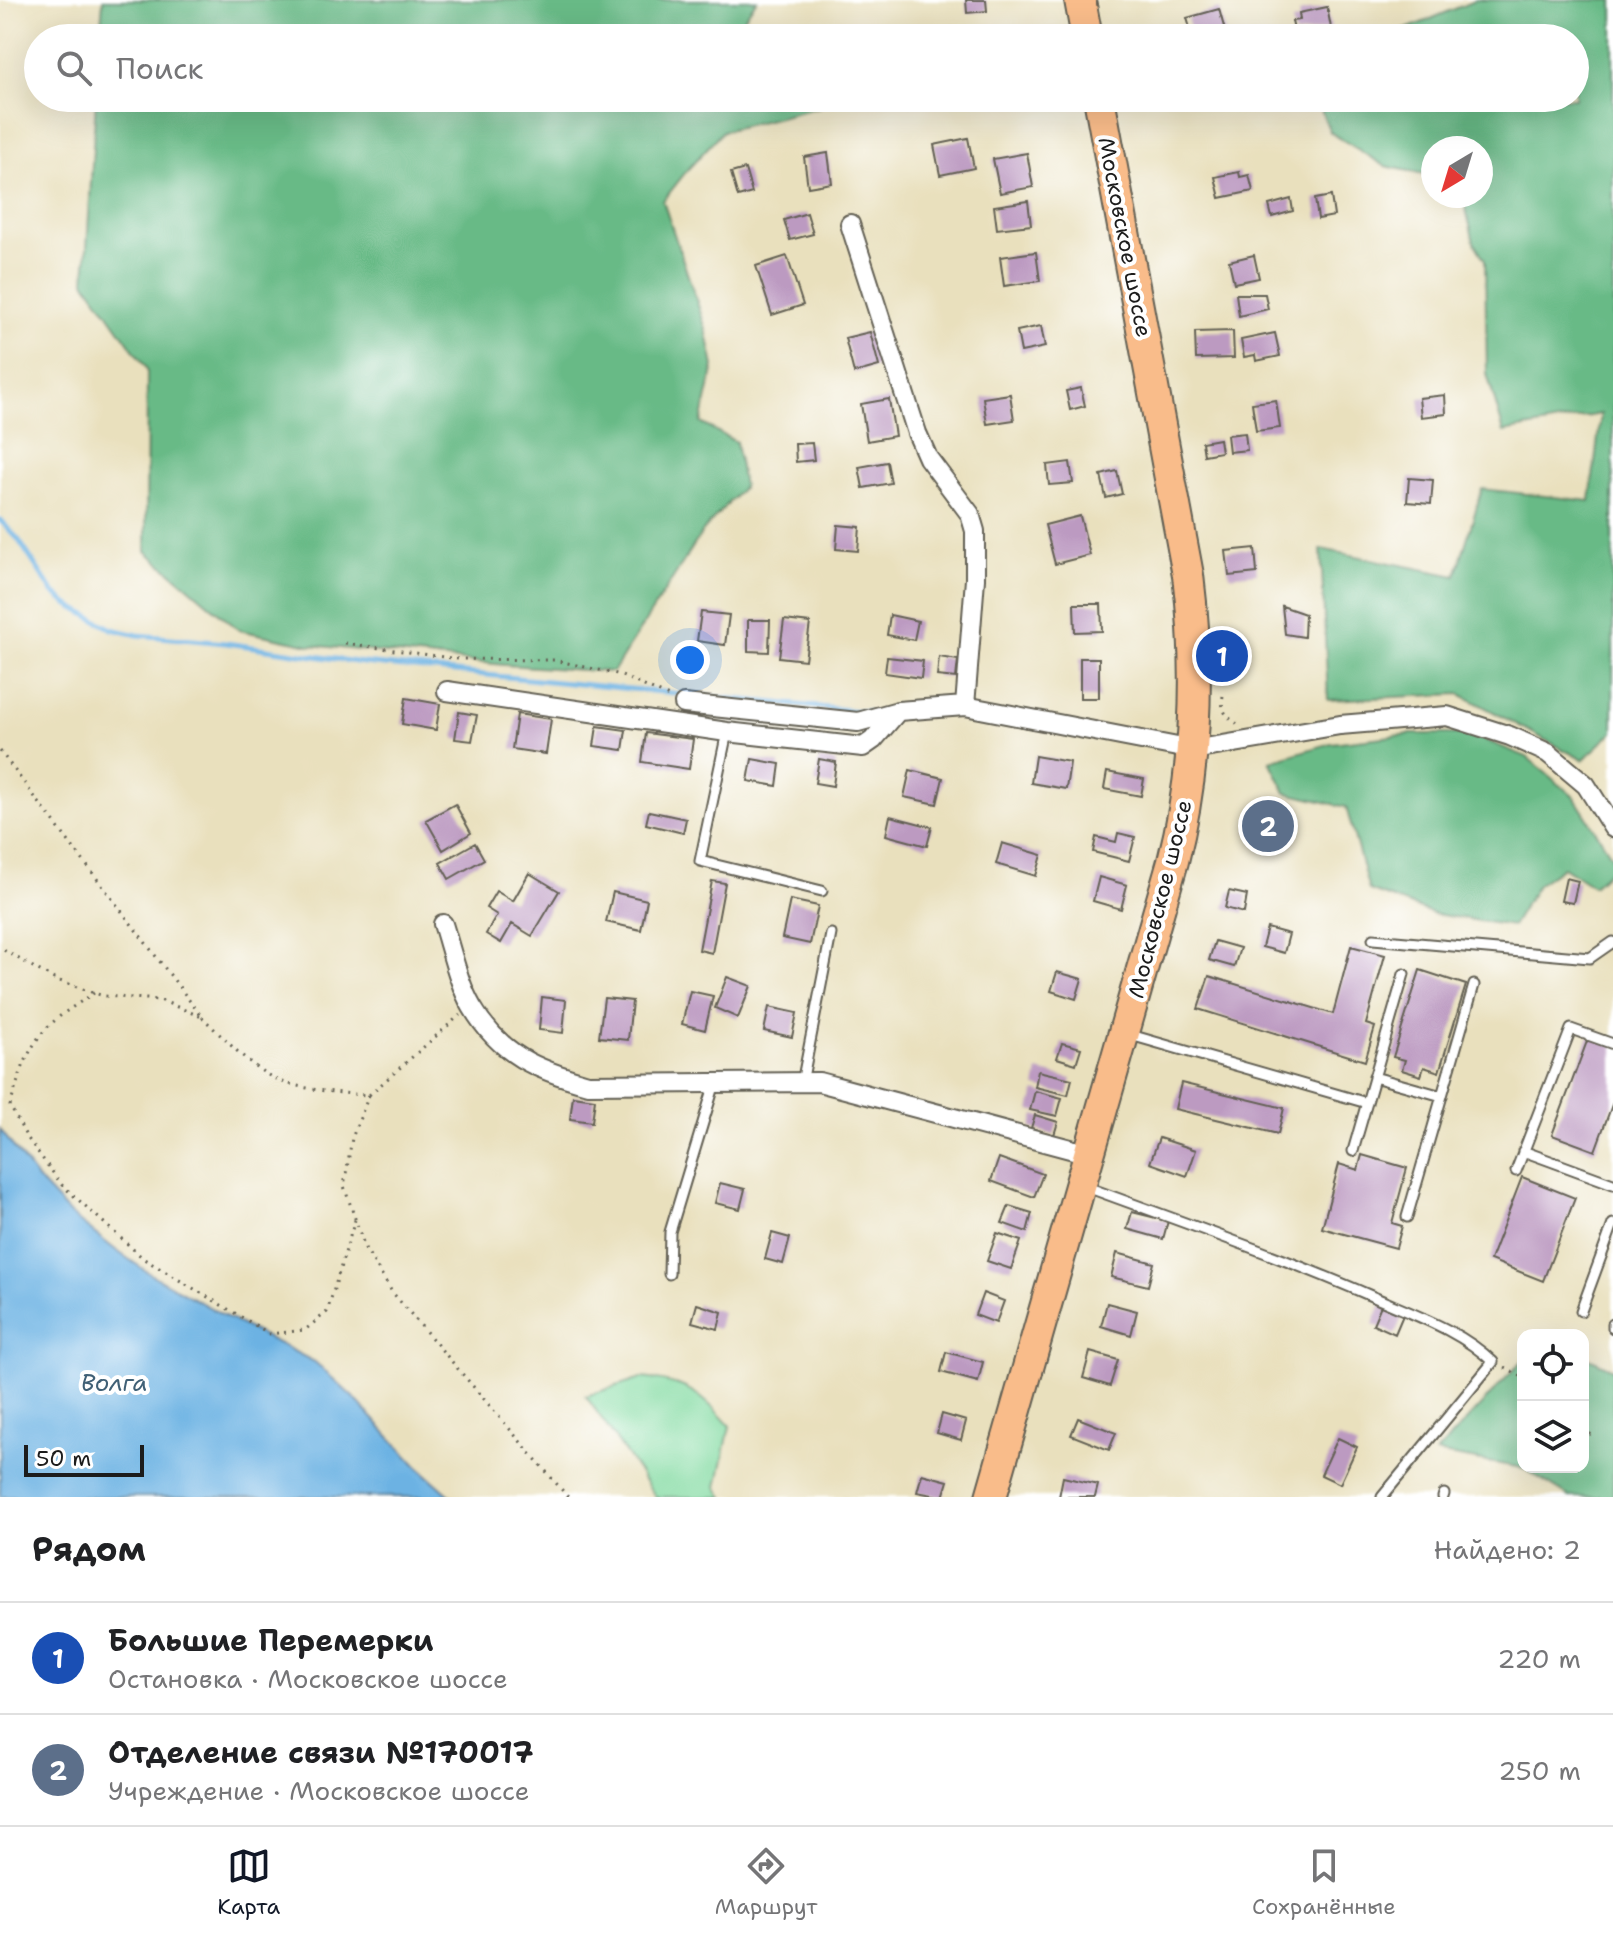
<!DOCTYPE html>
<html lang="ru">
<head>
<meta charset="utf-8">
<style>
  body { margin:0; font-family:"Shantell Sans",sans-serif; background:#f2f2f2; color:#202124 }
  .controls { position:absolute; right:24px; bottom:24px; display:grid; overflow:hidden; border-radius:16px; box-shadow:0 8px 32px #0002 }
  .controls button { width:72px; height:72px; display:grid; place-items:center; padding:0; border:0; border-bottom:2px solid #e0e0e0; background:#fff; color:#202124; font:40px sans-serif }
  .compass { position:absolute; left:1421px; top:136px; width:72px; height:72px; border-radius:50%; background:#fff; box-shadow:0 8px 32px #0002; rotate:218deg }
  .scale { position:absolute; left:24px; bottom:20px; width:120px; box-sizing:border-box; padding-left:8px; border:4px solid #1c1c1c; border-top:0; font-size:22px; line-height:28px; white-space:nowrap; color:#1c1c1c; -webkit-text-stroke:6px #fff; paint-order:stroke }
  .you { position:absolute; left:690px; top:660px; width:28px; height:28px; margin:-20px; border:6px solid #fff; border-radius:50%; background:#1a73e8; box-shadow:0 0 0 12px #1a73e833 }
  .badge { display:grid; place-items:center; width:52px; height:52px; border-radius:50%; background:#111827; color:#fff; font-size:26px; font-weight:700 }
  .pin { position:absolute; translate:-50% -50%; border:4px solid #fff; box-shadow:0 2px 8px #0006 }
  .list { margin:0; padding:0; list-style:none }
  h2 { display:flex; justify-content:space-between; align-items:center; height:104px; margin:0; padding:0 32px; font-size:34px }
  h2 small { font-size:26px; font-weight:400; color:#757577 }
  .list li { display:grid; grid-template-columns:52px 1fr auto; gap:24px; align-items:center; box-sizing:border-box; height:112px; padding:0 32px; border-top:2px solid #e0e0e0 }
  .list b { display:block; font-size:30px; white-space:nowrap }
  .list p { margin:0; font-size:26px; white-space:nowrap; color:#757577 }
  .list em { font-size:26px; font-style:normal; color:#757577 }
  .icon { flex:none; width:44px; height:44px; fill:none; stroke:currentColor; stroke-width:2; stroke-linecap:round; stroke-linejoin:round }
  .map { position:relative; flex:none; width:1613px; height:1497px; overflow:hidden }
  .search { position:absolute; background:#fff; box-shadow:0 8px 32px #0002; left:24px; right:24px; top:24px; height:88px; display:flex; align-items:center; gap:20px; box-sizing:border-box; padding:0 28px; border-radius:44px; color:#757577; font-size:30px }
  .sheet { height:328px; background:#fff }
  nav { display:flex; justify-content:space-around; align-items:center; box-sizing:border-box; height:112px; border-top:2px solid #e0e0e0; background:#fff; font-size:22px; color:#757577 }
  nav a { display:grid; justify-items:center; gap:4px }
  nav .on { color:#111827 }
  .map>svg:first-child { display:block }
</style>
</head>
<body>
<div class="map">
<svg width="1613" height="1497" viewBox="0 0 1613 1497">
  <rect width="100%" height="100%" fill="#fff"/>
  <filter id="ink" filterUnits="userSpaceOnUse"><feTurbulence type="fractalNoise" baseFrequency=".0125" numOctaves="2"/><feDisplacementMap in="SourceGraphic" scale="16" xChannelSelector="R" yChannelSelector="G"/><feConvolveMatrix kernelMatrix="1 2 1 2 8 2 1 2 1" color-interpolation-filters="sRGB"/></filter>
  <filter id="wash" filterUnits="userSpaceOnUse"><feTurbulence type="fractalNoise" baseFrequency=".006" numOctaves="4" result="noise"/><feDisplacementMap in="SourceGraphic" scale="32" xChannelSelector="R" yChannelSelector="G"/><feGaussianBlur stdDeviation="1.8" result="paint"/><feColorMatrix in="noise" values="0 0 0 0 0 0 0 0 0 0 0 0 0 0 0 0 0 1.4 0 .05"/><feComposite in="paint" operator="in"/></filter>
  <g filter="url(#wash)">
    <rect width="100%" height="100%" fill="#e9e0bd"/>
    <!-- green -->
    <path fill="#81daa0" stroke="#4e7b5e" stroke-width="2" d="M641,1378C686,1382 700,1392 730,1426L717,1487L724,1497H656L586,1396Z"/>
    <!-- forest -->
    <path fill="#68ba86" stroke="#426b51" stroke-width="2" d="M103,0H757L734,32L761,38H100Z
      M1476,0H1613V732L1583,760L1460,694L1328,700L1321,549L1456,576L1482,489L1590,501L1601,414L1504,432L1487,374L1485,260L1474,242L1463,196H1481V148H1433V176L1385,166L1330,132L1316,98H1575V38H1385Z
      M96,98H817L819,107L723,131L689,168L663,201L706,329L714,366L701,423L736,442L743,487L703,531L613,672L504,665L310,645L239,630L146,551L147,369L85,281Z
      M1410,734H1470L1527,757L1574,797L1613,858V868L1593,886L1563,867L1537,885L1512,926L1434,914L1369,890L1346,807L1286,793L1270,761L1331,743Z
      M1583,1355L1613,1369V1497H1570L1523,1468L1436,1453L1523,1360V1467H1583Z"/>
    <!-- water -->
    <path fill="#6cb2e3" stroke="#446780" stroke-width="2" d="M0,1129L39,1181L71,1215L117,1251L152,1275L236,1322L315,1362L356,1400L417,1466L452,1497H0Z"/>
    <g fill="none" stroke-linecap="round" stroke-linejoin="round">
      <!-- stream -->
      <path stroke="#6cb2e3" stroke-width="5" d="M0,520L18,539L53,592L67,604L112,629L138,635L226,643L363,663L868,712"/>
    </g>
    <g id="blocks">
      <!-- building -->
      <path fill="#bc9ac1" d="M966,0H986L987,11L967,13Z
        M1327,7L1331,28L1295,35L1292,21L1300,20L1299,13Z
        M1219,9L1227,38H1193L1187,18Z
        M968,138L974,168L940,175L934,145Z
        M828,153L832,183L808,187L804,157Z
        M1027,153L1033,187L1000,193L993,159Z
        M745,169L752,193L738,197L731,173Z
        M1239,172L1240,177L1249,175L1253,191L1220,198L1215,177Z
        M1331,196L1334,216L1318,219L1315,199Z
        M1291,199L1293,211L1272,217L1269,205Z
        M1028,201L1031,225L997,229L994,206Z
        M807,213L813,234L790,240L784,220Z
        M1036,252L1040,281L1004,286L1000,257Z
        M1254,255L1259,278L1234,283L1229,261Z
        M787,256L803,305L772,315L756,266Z
        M1236,294H1265L1268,309L1239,316Z
        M1041,326L1045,347L1021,352L1017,331Z
        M1233,331L1234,358L1196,359L1195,332Z
        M870,332L879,366L854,373L845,338Z
        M1275,333L1280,356L1256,361L1255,355L1244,357L1241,340Z
        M1081,388L1085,406L1070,410L1066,391Z
        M1010,394L1014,420L987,424L983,398Z
        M1445,395L1446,414L1421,417L1419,398Z
        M889,399L895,436L867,441L861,404Z
        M1276,400L1280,428L1256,431L1252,403Z
        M1245,433L1247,450L1229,452L1227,435Z
        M1219,439L1221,452L1204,455L1202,442Z
        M812,443L814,460L796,462L795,444Z
        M887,462L891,483L863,488L859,467Z
        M1070,462L1073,483L1049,485L1047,465Z
        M1117,471L1122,494L1106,498L1101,475Z
        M1409,478L1433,480L1431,504L1407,502Z
        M1080,516L1090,555L1055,564L1045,525Z
        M838,525L860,527L858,551L836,549Z
        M1255,548L1257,573L1229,576L1226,551Z
        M1074,604H1101L1102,631L1075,632Z
        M1282,606L1305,614L1304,637L1285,634Z
        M701,612L729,615L725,645L697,641Z
        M890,615L918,621L914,640L887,635Z
        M748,620H770L769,652L748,651Z
        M784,620L810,623L805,660L779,657Z
        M887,657L923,661L921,678L885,673Z
        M939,657L958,660L956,678L937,676Z
        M1080,658H1099V698H1080Z
        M406,698L440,704L436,730L402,724Z
        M459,712L477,715L472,741L455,739Z
        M517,714L551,719L546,754L512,749Z
        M597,726L626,730L623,750L594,746Z
        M646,733L693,739L689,769L642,762Z
        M1035,756L1070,762L1066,789L1031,783Z
        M752,759L780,764L777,786L748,781Z
        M819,759L836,762L833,786L815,783Z
        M910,770L943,778L937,804L904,797Z
        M1107,772L1144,779L1141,796L1104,789Z
        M455,804L471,833L443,850L426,820Z
        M649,811L686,819L683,833L646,824Z
        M1253,813L1286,823L1281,842L1248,832Z
        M890,816L932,827L927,846L886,835Z
        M1118,833L1135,837L1129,861L1093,852L1096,837L1116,842Z
        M475,843L484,859L449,879L440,863Z
        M1002,843L1042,855L1036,876L996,864Z
        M529,873L559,891L532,936L512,924L501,943L486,934L497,915L486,908L496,891L513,901Z
        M1099,877L1127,885L1121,909L1093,901Z
        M1566,878L1578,881L1573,903L1561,901Z
        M712,881L725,883L712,953L699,950Z
        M1229,891L1247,895L1244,913L1225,908Z
        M613,892L647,900L641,930L606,922Z
        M790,900L818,906L810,944L782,938Z
        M1267,928L1289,934L1284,953L1262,947Z
        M1215,941L1240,948L1234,967L1209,960Z
        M1351,946L1385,955L1366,1024L1375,1027L1365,1061L1198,1009L1209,976L1333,1014Z
        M1420,970L1466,985L1439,1072L1424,1067L1421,1076L1402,1070L1405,1060L1393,1057Z
        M1057,972L1082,979L1076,999L1051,991Z
        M727,977L751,986L738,1018L715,1008Z
        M690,991L713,996L705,1030L682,1024Z
        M542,997L566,1000L563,1033L539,1030Z
        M604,998L632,1001L628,1040L599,1037Z
        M769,1007L797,1013L792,1037L764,1031Z
        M1589,1036L1613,1045V1102L1595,1151L1552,1135Z
        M1062,1043L1081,1048L1076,1064L1057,1058Z
        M1038,1071L1072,1079L1068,1095L1035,1087Z
        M1181,1083L1284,1108L1278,1134L1175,1109Z
        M1035,1091L1062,1098L1057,1116L1030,1110Z
        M573,1096L595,1099L592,1122L570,1119Z
        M1035,1115L1058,1122L1054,1135L1031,1128Z
        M1159,1138L1196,1150L1187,1176L1150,1163Z
        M1362,1155L1407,1168L1392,1223L1402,1226L1396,1248L1322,1228L1339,1164L1358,1170Z
        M999,1158L1043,1174L1034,1197L991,1181Z
        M1522,1177L1575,1198L1543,1281L1490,1260Z
        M720,1183L745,1189L740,1209L715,1203Z
        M1009,1206L1032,1213L1027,1232L1002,1223Z
        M1132,1212L1168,1221L1163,1239L1127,1229Z
        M772,1233L790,1238L783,1264L765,1259Z
        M997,1233L1021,1241L1011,1269L987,1261Z
        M1117,1253L1154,1263L1148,1286L1111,1277Z
        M983,1293L1004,1301L996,1323L975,1315Z
        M1107,1303L1137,1311L1131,1335L1101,1326Z
        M697,1304L722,1312L718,1329L692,1322Z
        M1381,1305L1403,1315L1395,1334L1373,1324Z
        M946,1352L983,1362L978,1382L941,1372Z
        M1090,1352L1118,1360L1110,1386L1083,1378Z
        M942,1414L966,1421L961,1440L937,1433Z
        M1078,1418L1116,1433L1109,1450L1071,1435Z
        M1338,1438L1357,1447L1340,1484L1321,1475Z
        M922,1474L948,1481L943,1497L917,1492Z
        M1063,1477L1098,1485L1095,1497H1059Z"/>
    </g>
  </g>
  <g filter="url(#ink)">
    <use href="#blocks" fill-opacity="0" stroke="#646154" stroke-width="2"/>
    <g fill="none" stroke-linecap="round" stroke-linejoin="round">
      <!-- lane casing -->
      <g stroke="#646154" stroke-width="13">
        <path id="lane" d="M727,732L700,861L822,891
          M1373,939L1590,958L1613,942
          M1127,1034L1367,1103
          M1374,1077L1442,1096
          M802,1083L831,934
          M1353,1151L1404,974
          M1523,1151L1613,1184
          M1516,1171L1571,1029L1613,1044
          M1084,1186C1182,1222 1280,1256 1376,1298C1417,1316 1461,1331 1493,1362L1382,1497
          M1407,1217L1474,985
          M669,1274L670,1232L715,1083
          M1581,1311L1613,1224
          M1613,1324V1328
          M1443,1497L1444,1494"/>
      </g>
      <!-- street casing -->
      <g stroke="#646154" stroke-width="22">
        <path id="street" d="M850,224L917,433L928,458L970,514L975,531V579L965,706
          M447,691L727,732L863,747L873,740L898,711L965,706L1193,750L1340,725L1447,716L1510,736L1548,753L1586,785L1613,828
          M684,704L858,722L898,711
          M443,924C451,949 459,985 472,1007C500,1055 537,1070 588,1084L819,1082L1089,1154"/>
      </g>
      <!-- primary casing -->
      <g stroke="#646154" stroke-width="34">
        <path id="primary" d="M1080,0L1087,38
          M991,1497L1173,861C1197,767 1200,671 1188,575L1099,98"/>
      </g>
      <!-- path -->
      <path stroke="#646154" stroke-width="3" stroke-dasharray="2 6" stroke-linecap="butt" d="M345,643L458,659L554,660L617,674L669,697
        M1223,696C1220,711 1228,719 1240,725
        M0,751L202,1017L160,1000L104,996L94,993L54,979L0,948
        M94,993C81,1002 65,1011 53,1022C28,1043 19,1077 10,1106L26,1136L62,1185L144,1259L270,1334L305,1330L327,1312L355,1220
        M202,1017C224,1038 248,1065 275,1079C297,1089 345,1094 369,1095L460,1015
        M369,1095L352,1138L344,1186L365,1248L392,1292L568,1497
        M1505,1368L1523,1377
        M1583,1429L1593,1436"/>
      <!-- lane -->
      <use href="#lane" stroke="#fff" stroke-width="9"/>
      <!-- street -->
      <use href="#street" stroke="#fff" stroke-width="18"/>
      <!-- primary -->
      <use href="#primary" stroke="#f9bc8a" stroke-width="30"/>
    </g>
  </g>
  <g text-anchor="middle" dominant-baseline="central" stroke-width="8" stroke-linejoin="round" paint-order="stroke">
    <!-- street labels -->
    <g font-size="22" fill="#1c1c1c" stroke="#fff">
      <text transform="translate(1125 237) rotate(79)">Московское шоссе</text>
      <text transform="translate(1160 899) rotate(-76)">Московское шоссе</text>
    </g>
    <!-- water labels -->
    <g font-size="24" font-style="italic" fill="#406076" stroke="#fff">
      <text x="114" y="1383">Волга</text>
    </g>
  </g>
</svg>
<div class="controls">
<button><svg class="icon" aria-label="locate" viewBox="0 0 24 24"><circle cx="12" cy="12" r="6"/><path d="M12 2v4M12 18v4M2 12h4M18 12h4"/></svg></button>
<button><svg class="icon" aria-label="layers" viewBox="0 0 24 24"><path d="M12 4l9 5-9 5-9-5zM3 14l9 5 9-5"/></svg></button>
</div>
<svg class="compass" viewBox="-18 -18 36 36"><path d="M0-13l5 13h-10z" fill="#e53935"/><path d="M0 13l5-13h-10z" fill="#757577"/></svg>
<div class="scale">50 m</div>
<div class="you"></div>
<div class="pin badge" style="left:1222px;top:656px;background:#1a4fb4">1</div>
<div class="pin badge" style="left:1268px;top:826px;background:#5c6f8a">2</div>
<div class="search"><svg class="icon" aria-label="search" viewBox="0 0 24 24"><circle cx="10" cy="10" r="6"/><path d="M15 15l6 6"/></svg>Поиск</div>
</div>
<section class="sheet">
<h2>Рядом<small>Найдено: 2</small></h2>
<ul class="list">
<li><span class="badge" style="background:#1a4fb4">1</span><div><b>Большие Перемерки</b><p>Остановка · Московское шоссе</p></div><em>220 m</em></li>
<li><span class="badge" style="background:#5c6f8a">2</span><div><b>Отделение связи №170017</b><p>Учреждение · Московское шоссе</p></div><em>250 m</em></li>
</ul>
</section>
<nav>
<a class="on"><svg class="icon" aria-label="map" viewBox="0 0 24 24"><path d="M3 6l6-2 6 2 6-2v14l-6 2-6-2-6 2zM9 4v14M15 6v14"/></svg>Карта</a>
<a><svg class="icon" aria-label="directions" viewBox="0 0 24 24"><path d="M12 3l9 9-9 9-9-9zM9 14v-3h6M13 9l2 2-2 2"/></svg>Маршрут</a>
<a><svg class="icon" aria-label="saved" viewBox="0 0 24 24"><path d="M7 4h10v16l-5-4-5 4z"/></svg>Сохранённые</a>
</nav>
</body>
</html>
